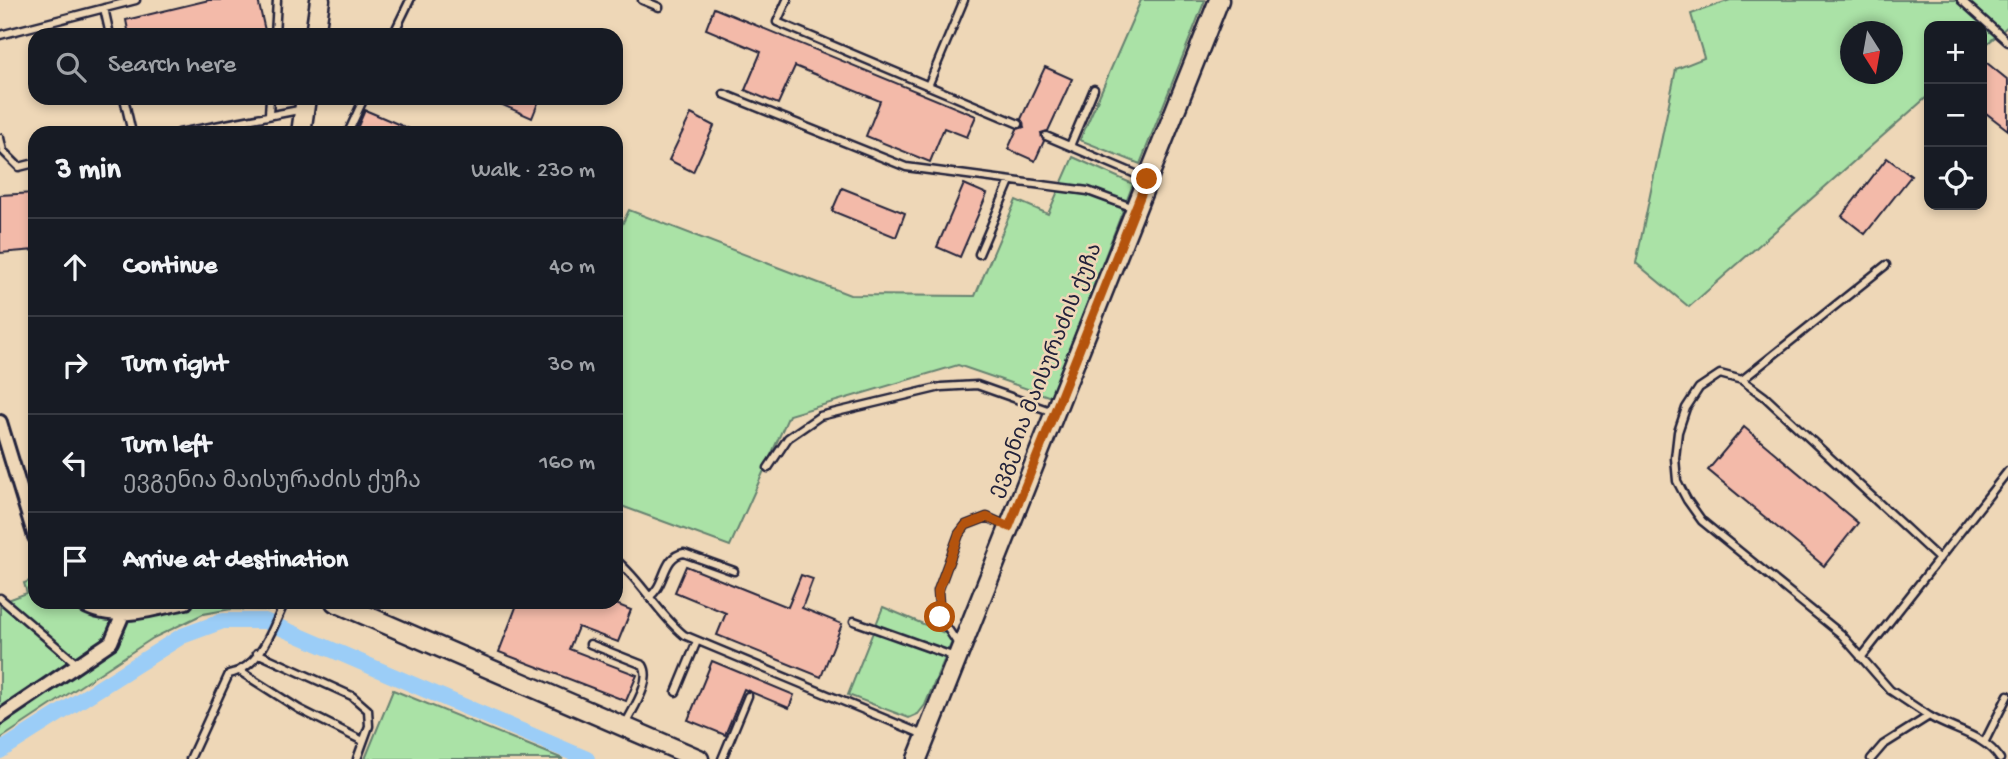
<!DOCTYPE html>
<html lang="en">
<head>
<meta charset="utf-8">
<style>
  body { margin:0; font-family:"Gochi Hand","Noto Sans Georgian",sans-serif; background:#242831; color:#f1f3f6 }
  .controls { position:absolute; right:21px; top:21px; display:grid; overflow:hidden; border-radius:14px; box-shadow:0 4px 10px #0003 }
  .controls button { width:63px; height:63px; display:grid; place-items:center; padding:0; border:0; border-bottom:2px solid #363941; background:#171b24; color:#f1f3f6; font:35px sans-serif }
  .compass { position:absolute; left:1840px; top:21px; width:63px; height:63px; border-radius:50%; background:#171b24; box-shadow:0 4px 10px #0003; rotate:169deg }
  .stop { position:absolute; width:21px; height:21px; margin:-16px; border:5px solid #b45309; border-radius:50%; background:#fff }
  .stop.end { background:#b45309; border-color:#fff; box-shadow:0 2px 7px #0008 }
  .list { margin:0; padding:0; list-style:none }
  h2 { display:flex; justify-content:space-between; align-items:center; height:91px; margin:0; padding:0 28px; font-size:30px }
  h2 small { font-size:23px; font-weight:400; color:#9ea1a6 }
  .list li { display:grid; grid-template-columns:46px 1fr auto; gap:21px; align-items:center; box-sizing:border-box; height:98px; padding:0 28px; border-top:2px solid #363941 }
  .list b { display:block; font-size:26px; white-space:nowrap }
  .list p { margin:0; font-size:23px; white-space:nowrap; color:#9ea1a6 }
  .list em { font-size:23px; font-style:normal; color:#9ea1a6 }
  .icon { flex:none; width:38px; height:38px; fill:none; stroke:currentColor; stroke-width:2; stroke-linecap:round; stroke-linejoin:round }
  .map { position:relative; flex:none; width:2008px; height:759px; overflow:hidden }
  .search { position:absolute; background:#171b24; box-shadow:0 4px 10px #0003; left:28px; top:28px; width:595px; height:77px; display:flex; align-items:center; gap:18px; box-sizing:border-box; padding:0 24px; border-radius:21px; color:#9ea1a6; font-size:26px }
  .panel { position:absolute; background:#171b24; box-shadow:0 4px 10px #0003; left:28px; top:126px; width:595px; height:483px; border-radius:21px }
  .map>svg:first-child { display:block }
</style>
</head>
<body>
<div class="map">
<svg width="2008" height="759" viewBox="0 0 2008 759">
  <rect width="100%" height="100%" fill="#eed7b7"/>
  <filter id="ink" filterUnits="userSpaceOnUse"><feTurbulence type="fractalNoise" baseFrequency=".0143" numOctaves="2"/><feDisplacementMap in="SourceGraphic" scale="14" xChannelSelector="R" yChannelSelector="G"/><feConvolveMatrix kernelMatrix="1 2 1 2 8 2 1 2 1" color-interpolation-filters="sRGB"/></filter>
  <g filter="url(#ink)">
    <!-- green -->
    <path fill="#aae2a6" stroke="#668270" stroke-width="2" fill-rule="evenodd" d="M1141,0H1205L1140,164L1080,140Z
      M1730,0H2008V26L1982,48V26H1929V95L1689,307L1636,263L1676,69L1704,58L1691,14ZM1850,32H1892V74H1850Z
      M1073,157L1133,184L1051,397L958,365L789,415L730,546L616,504V237L629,210L850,295L975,296L1016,200L1048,214Z
      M35,579V602H272L268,610L231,609L203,614L153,638L0,739V603L27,593L24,583Z
      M883,607L954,637L925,705L918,714L909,718L848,695Z
      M393,690L563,759H365Z"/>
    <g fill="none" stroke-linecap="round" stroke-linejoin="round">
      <!-- canal -->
      <path stroke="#9bcdf7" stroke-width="16" d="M0,751L182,636L223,621H265L587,759"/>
    </g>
    <!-- building -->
    <path fill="#f3baa9" stroke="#22223b" stroke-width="2" d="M209,0H258L266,35H129L126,20Z
      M714,8L976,116L967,137L944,128L930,162L866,136L880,101L795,66L778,104L745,90L761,52L706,29Z
      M1982,59L2008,80V130L1982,110Z
      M1045,67L1072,79L1048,131L1041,133L1044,141L1035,161L1008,149L1017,129L1024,127L1021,119Z
      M487,98H540L532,118Z
      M365,110L419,133H355Z
      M691,114L714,126L693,172L669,160Z
      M1887,158L1911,176L1865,234L1842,216Z
      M964,184L987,194L960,257L937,247Z
      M842,188L905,213L896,237L832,211Z
      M35,193V250L0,253V195Z
      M1744,427L1858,523L1824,566L1708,470Z
      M686,566L788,607L801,575L813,579L802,608L842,624L821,677L717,635L726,613L675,592Z
      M518,602H611L631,610L618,642L578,627L569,649L637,675L626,701L499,652Z
      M712,661L794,695L789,708L744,689L725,735L688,720Z"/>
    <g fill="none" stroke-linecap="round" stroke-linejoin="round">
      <!-- lane casing -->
      <g stroke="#22223b" stroke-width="11">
        <path id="lane" d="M642,0L659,7
          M787,0L777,22L1019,124
          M1961,0L2008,42
          M104,8L110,35
          M0,35L136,0
          M275,35L277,0
          M393,35L410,0
          M928,86L964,0
          M724,94L906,167L1088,191L1134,208
          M124,98L132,133
          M269,114L270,98
          M179,133L304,109
          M348,133L364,98
          M1046,136L1145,178
          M0,138L3,151L19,167L35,163
          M1070,146L1094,89
          M979,254L1010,181
          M1742,380L1886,265
          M768,468L788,438L820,416L941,387L977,385L1053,412
          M616,560C643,582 657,613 684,635L924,735
          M649,597C666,586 662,556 684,553L734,571
          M0,598L77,664
          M854,621L955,657
          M590,644L643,665C653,681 632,710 625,725
          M958,644L940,617L938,591L959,534L966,525L987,517L1007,526
          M257,653L352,696L368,710L369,726L357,759
          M1861,658L2008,471
          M241,672L299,709L363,741
          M676,692L697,641
          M1929,716L1890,690L1841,634L1702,521L1687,500L1677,481L1675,458L1678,432L1686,408L1699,388L1720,374L1742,380L1765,397L1939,559
          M1985,741L2008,695
          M190,759L229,674C262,667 272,628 285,602
          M722,759L748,696
          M1871,759L1883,745L1929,716C1953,731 1984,734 2000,759"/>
      </g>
      <!-- street casing -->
      <g stroke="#22223b" stroke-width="18">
        <path id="street" d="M0,422L35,537
          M79,602C110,624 152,609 186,602
          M0,717L111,642L123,614"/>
      </g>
      <!-- secondary casing -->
      <g stroke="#22223b" stroke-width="23">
        <path id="secondary" d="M315,35L320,0
          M301,133L306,98
          M335,602L699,759
          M917,759L1219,0"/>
      </g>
      <!-- lane -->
      <use href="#lane" stroke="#eed7b7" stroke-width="6"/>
      <!-- street -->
      <use href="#street" stroke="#eed7b7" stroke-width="12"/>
      <!-- secondary -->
      <use href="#secondary" stroke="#eed7b7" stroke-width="18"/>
    </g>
  </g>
  <g fill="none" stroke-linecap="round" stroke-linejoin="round" filter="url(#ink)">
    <!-- route -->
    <path stroke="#b45309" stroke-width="9" d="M940,617L938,591L959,534L966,525L987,517L1009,527L1147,179"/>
  </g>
  <g text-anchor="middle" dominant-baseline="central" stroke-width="5" stroke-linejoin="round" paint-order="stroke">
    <!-- street labels -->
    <g font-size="21" fill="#22223b" stroke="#eed7b7">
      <text transform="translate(1047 371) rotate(-68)">ევგენია მაისურაძის ქუჩა</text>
    </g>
  </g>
</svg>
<div class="controls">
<button>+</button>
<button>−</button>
<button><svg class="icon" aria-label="locate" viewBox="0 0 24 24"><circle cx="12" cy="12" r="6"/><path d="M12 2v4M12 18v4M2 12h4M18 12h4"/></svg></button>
</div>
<svg class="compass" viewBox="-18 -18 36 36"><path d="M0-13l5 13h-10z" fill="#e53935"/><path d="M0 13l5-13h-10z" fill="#9ea1a6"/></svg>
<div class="stop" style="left:940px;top:617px"></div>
<div class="stop end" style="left:1147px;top:179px"></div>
<div class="search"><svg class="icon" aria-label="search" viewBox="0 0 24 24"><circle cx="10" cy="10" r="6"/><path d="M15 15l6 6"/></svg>Search here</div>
<section class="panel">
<h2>3 min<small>Walk · 230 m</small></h2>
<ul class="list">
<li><svg class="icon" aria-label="ahead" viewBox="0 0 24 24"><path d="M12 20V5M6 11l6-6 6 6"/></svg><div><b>Continue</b></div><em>40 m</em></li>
<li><svg class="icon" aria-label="right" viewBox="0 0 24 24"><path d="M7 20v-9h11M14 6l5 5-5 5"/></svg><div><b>Turn right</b></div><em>30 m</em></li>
<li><svg class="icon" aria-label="left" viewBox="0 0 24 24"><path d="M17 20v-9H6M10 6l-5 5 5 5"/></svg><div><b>Turn left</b><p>ევგენია მაისურაძის ქუჩა</p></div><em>160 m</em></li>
<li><svg class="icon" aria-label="arrive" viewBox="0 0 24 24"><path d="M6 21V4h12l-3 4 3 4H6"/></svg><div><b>Arrive at destination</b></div></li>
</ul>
</section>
</div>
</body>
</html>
